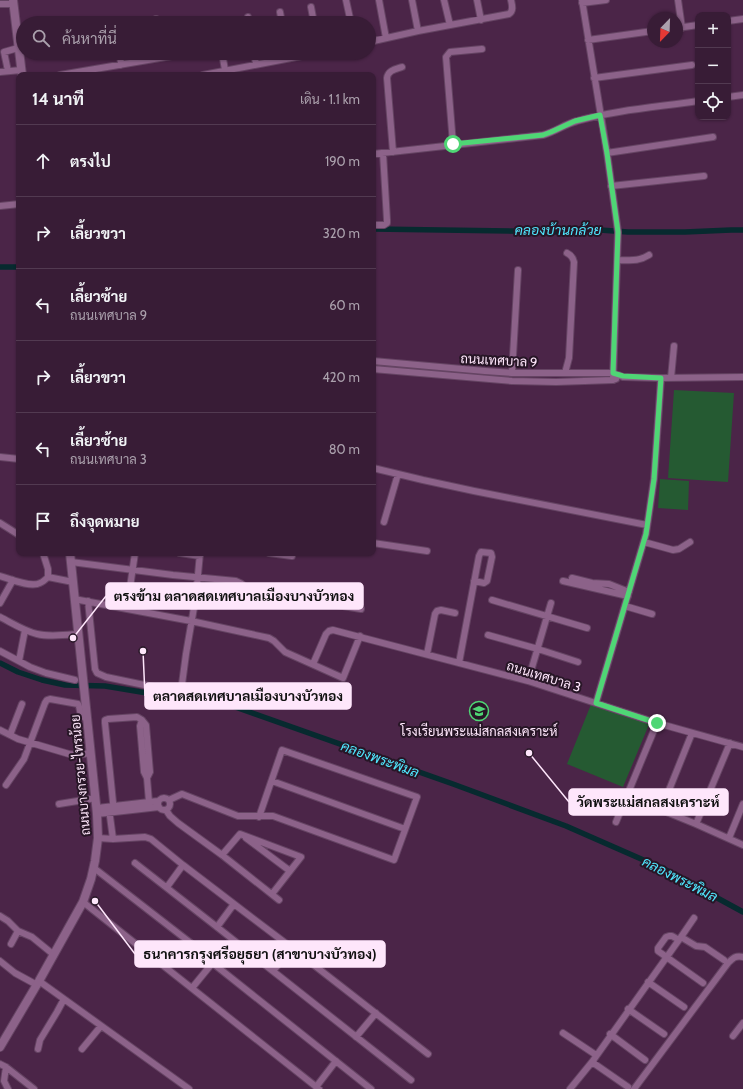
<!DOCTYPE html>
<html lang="th">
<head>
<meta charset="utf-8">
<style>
  body { margin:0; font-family:Cabin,Sarabun,sans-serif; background:#3f253e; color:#f1f3f6 }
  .controls { position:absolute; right:12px; top:12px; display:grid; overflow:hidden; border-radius:8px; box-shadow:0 1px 3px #0004 }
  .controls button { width:36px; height:36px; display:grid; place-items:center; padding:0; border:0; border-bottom:1px solid #523a51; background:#381c36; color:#f1f3f6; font:20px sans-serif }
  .compass { position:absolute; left:647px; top:12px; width:36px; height:36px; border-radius:50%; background:#381c36; box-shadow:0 1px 3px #0004; rotate:203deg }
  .stop { position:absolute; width:12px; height:12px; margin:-9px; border:3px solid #4fd675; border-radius:50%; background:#fff }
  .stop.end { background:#4fd675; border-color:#fff; box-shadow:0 1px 4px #0008 }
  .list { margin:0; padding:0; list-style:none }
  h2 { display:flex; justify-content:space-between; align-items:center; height:52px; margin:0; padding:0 16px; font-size:17px }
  h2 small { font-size:13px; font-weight:400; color:#aba1ad }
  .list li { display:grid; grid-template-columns:26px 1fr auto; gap:12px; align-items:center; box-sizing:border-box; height:72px; padding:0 16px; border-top:1px solid #523a51 }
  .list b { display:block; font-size:15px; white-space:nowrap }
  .list p { margin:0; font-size:13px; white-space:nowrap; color:#aba1ad }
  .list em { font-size:13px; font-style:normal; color:#aba1ad }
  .icon { flex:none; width:22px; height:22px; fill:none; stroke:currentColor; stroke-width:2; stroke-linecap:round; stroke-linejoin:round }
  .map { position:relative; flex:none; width:743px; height:1089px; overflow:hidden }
  .search { position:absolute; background:#381c36; box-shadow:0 1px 3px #0004; left:16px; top:16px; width:360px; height:44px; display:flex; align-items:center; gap:10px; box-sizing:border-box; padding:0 14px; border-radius:22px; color:#aba1ad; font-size:15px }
  .panel { position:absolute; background:#381c36; box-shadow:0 1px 3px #0004; left:16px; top:72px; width:360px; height:484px; border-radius:8px }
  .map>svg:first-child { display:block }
</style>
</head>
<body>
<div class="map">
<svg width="743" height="1089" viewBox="0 0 743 1089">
  <rect width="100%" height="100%" fill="#4b2548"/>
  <!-- green -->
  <path fill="#255a32" d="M674,390L734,393L728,482L668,478Z
    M660,479L689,481L688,510L658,508Z
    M592,702L650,722L623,787L567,764Z"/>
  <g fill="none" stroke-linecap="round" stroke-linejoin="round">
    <!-- canal -->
    <path stroke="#072a2f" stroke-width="5.5" d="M373,229L568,232L586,229L628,232H685L731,230H743
      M0,267H19
      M0,663L18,672L42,680L65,685L105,686L165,696L224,703L453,784L566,826L664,869L743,912"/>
    <!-- street casing -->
    <g stroke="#654463" stroke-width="8">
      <path id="street" d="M346,0L351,23
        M379,0L386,38
        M412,0L418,31
        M444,0L450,25
        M477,0L481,20
        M582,0L607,153L618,232L613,380
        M678,0L682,28
        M582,3L606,0
        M0,4H13
        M311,7L314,23
        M280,12L282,23
        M248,17L249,23
        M156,19V23
        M728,21L743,19
        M677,28L698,25
        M588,40L653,31
        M369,42L418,31L509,14C514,11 512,5 511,0
        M120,53L121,65
        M222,53L225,70
        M254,53L256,64
        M8,71L4,52L18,48
        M0,72L21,70
        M60,75L189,53
        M203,75L317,53
        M594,78L692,65
        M728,97L743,95
        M453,144L446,57L450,52L482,49
        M393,152L387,78C388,70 396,69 402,67
        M607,153L713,137
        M373,154L543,135C555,132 565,124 577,121C616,110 658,107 698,101
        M611,186L704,176
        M0,206L19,204
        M373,225H384L387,223V220L383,153
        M618,260C630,260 638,262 649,255
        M373,361L485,371L512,373H613L623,377L661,378L743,377
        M373,369L512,381L556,382L613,380L616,379
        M512,373L518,270
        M565,373L569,358L574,262C573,257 571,255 567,253
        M671,378L674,346
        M0,457L19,459
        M373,468L423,480L474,491L647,525
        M384,522L398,474
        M0,523L19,535
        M644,542L673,550L679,549L690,542
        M373,543L427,551
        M43,553L48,569V577
        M180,553L200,556
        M269,553L292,556
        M71,562L173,575L236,581C242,583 244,586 248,589C252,591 255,591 259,592L361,609
        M0,576C10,579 31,588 40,583C43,582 46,579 48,577L73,582
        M572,578L592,583L609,584L629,592
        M563,581L628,596
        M74,599L191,621L269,638L274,641L285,652L343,678L360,636
        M492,600L587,628
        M88,601L95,669L97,673L106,677L173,691C178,690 180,689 182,684L186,654L196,596L200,553
        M0,603L13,580
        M625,606L652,614
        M127,608L135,553
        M0,617C12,623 24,631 37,634C49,637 66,635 78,634
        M488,635L538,649L578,662
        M0,651L30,667L46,673L75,680
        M427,654L435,614L437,611L441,610L455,613
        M19,661L25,630
        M459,663L479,556L481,552L491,553L492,557L487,581L484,583L474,581
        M313,664L326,634L329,631L333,630L528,681L657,723L743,747
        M528,681L551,603
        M596,703L646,534L654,479L661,378
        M142,720L140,726L144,772L147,778L149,802
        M0,730L18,739L69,754L77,755L91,753
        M10,735L22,704
        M272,781L405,829
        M6,785L24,759L45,703L47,700L50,699L78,704C82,712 77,714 87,719
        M627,796L696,824L743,845
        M158 804a6 6 0 1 1 12 0a6 6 0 1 1-12 0Z
        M169,800L182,794L238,816H273L394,860L417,797L282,750L259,817
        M59,804L96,798
        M97,808L158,801
        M109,809L113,839
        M166,810L170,816L178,823L222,855L279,900
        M661,810L692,733
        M114,812L105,723V720L108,719L137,717L142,720L146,725L150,772L147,778
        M97,814L159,807
        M616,822L657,723
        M696,824L730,743
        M98,838L113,839L145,837L151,839L183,865L167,887
        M246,838L290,871
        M729,838L743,804
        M222,855L240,834L301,857L272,894
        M135,863L217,927L411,1080
        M183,865L234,904L217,927
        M94,868L192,944
        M83,902L319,1089
        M234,904L292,948L273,971
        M0,916L8,921L18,931L32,937L54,955
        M681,937L694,918
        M679,940L672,936H669L666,937L658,948V951L703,983
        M11,944L18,931
        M292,948L428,1054
        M0,961L15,973L37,985
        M39,981L189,1089
        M648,982L684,1007
        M192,988L210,966L212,964L215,965L371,1089
        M628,1009L664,1034
        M563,1033L596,1055
        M610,1034L645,1060
        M733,1036L743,1023
        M356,1037L376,1013
        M38,1049L40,1040L57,1012L64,999
        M82,1049L101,1026
        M592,1062L628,1087
        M0,1064L6,1067L34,1089
        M6,1067L4,1081L8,1089
        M316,1087L336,1061
        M570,1089L592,1062L681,937L696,946L705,947L724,960
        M634,1089L728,963C733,958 736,955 743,957"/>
    </g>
    <!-- secondary casing -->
    <g stroke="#654463" stroke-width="10">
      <path id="secondary" d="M13,0L22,75
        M0,1047L39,981L83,902L91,879L95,861L98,838L97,814L70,553"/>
    </g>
    <!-- street -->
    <use href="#street" stroke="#8c6289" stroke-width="6"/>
    <!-- secondary -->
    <use href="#secondary" stroke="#8c6289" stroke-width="8"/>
  </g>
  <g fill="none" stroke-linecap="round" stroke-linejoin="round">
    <!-- route -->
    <path stroke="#4fd675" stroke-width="5" d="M453,144L543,135L551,132L575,121L600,115L607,153L618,232L613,373L623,376L661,378L654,479L646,534L596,703L657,723"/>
  </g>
  <!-- icons -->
  <defs>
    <g id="school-ring" transform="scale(1)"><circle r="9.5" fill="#271626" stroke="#4fd675" stroke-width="1.5"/><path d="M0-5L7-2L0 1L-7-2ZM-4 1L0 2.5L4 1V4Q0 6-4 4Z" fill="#4fd675"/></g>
  </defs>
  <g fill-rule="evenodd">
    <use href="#school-ring" x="479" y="711"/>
  </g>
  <g text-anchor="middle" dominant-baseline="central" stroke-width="4" stroke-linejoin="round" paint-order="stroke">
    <!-- street labels -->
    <g font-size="13" fill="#fee6fb" stroke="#271626">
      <text transform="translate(499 360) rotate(3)">ถนนเทศบาล 9</text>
      <text transform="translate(544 676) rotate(17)">ถนนเทศบาล 3</text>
      <text transform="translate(80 775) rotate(-95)">ถนนบางกรวย-ไทรน้อย</text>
    </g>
    <!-- poi labels -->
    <g font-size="13" fill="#fee6fb" stroke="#271626">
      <text x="479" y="731">โรงเรียนพระแม่สกลสงเคราะห์</text>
    </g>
    <!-- water labels -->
    <g font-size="14" font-style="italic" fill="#4fe7fe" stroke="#271626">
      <text x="558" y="230">คลองบ้านกล้วย</text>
      <text transform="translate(380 759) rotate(20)">คลองพระพิมล</text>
      <text transform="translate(680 879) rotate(27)">คลองพระพิมล</text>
    </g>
  </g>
  <!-- callouts -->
  <path fill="none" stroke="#fee6fb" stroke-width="1.5" d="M73 638L106 596M143 651L145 696M529 753L569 802M95 901L135 954"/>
  <g fill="#fee6fb" stroke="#271626" stroke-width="1.5">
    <circle cx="73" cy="638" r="4"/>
    <circle cx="143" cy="651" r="4"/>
    <circle cx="529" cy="753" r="4"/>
    <circle cx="95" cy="901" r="4"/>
  </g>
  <g fill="#fee6fb" stroke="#fee6fb" stroke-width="1.5">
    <rect x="106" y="583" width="257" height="26" rx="4"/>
    <rect x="145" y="683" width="206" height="26" rx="4"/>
    <rect x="569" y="789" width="159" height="26" rx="4"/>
    <rect x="135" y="941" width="250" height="26" rx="4"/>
  </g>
  <g font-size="14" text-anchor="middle" font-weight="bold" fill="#111">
    <text x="234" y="601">ตรงข้าม ตลาดสดเทศบาลเมืองบางบัวทอง</text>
    <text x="248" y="701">ตลาดสดเทศบาลเมืองบางบัวทอง</text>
    <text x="648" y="807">วัดพระแม่สกลสงเคราะห์</text>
    <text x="260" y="959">ธนาคารกรุงศรีอยุธยา (สาขาบางบัวทอง)</text>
  </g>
</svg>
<div class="controls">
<button>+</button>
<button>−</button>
<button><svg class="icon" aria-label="locate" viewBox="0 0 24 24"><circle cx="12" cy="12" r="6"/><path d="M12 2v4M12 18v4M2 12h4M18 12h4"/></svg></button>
</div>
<svg class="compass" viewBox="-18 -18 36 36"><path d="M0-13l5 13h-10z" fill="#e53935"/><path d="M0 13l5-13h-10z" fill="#aba1ad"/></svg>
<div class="stop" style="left:453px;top:144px"></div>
<div class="stop end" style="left:657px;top:723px"></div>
<div class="search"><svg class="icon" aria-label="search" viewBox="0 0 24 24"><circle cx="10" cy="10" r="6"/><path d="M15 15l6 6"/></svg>ค้นหาที่นี่</div>
<section class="panel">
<h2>14 นาที<small>เดิน · 1.1 km</small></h2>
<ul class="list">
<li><svg class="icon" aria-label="ahead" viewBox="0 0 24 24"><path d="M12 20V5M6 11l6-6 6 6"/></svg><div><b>ตรงไป</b></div><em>190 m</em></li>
<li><svg class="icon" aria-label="right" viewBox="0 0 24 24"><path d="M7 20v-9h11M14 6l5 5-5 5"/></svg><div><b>เลี้ยวขวา</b></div><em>320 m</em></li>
<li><svg class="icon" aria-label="left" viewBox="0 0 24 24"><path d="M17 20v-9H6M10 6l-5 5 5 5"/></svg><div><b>เลี้ยวซ้าย</b><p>ถนนเทศบาล 9</p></div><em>60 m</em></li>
<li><svg class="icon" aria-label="right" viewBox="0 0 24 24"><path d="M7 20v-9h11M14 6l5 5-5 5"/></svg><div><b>เลี้ยวขวา</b></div><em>420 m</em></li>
<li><svg class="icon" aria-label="left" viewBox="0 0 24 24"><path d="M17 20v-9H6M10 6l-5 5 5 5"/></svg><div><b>เลี้ยวซ้าย</b><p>ถนนเทศบาล 3</p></div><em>80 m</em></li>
<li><svg class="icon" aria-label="arrive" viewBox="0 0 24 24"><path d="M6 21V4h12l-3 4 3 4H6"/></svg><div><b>ถึงจุดหมาย</b></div></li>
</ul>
</section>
</div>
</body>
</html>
